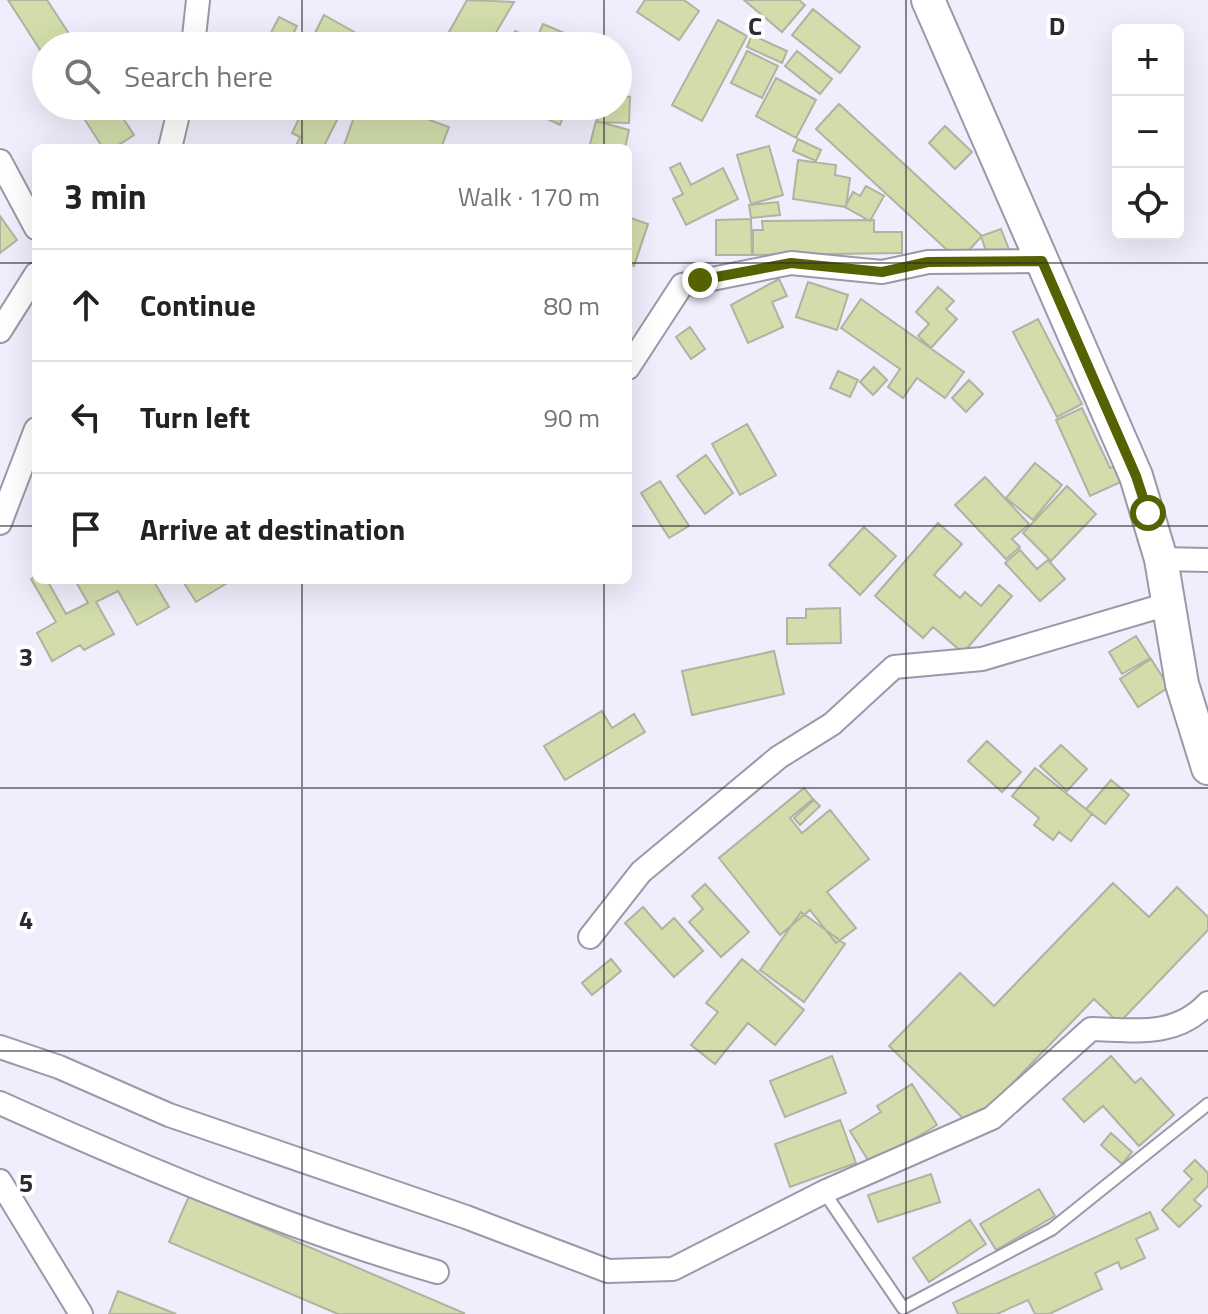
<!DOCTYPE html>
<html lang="en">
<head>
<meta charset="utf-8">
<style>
  body { margin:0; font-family:"Titillium Web",sans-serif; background:#f2f2f2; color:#222 }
  .controls { position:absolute; right:24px; top:24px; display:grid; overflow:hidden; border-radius:12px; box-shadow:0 8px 32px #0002 }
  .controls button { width:72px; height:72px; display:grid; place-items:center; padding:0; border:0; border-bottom:2px solid #e0e0e0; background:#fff; color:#222; font:40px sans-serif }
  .stop { position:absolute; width:24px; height:24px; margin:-18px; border:6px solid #566202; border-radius:50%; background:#fff }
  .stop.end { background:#566202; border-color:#fff; box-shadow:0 2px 8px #0008 }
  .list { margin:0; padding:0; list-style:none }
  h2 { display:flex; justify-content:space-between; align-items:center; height:104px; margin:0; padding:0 32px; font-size:34px }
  h2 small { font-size:26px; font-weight:400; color:#767676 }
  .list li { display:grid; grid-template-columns:52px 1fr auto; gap:24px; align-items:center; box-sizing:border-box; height:112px; padding:0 32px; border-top:2px solid #e0e0e0 }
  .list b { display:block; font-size:30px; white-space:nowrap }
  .list em { font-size:26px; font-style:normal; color:#767676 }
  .icon { flex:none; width:44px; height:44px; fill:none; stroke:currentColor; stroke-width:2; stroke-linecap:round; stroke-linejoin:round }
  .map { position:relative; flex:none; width:1208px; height:1314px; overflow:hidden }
  .search { position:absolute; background:#fff; box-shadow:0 8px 32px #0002; left:32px; top:32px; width:600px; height:88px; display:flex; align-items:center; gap:20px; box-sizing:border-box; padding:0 28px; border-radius:44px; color:#767676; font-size:30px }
  .panel { position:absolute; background:#fff; box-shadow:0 8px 32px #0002; left:32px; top:144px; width:600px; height:440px; border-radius:12px }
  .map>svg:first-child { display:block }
</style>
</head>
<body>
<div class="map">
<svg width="1208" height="1314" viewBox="0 0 1208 1314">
  <rect width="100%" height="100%" fill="#f0edfc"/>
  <!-- building -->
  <path fill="#d2ddab" stroke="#afb3a1" stroke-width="2" d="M8,0H47L77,46H46V59Z
    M467,0L514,2L488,46H441Z
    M645,0H684L699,11L679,40L637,12Z
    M744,0H799L805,5L782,32Z
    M813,9L860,47L840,73L792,35Z
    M324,15L379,46H264L279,17L297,26L292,36L309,45Z
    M718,20L747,36L702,121L672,105Z
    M543,24L581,40L578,46L510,43L515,31L536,40Z
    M752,35L787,51L782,63L747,47Z
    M747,51L778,66L762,98L731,83Z
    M797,51L832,79L820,94L785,66Z
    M776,78L816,100L796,138L756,116Z
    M618,96L630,97L629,123L597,122V106H618Z
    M839,104L982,236L959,261L816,129Z
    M76,106H115L134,135L117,146L119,148H103Z
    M305,106H344L324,146L328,148H295L300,137L292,133Z
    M358,106H392L449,127L441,148H343Z
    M520,106H554L551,111L563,117L560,125Z
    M596,121L629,130L625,148H589Z
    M945,126L972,152L955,169L929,143Z
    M798,139L821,150L816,161L793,151Z
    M769,146L783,195L751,204L737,155Z
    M798,160L836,165L835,175L850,178L846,207L793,199Z
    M680,163L691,185L723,168L738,199L686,225L673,199L683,194L670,168Z
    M866,186L884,196L870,221L845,207L853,192L860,196Z
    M778,202L780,215L751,218L749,205Z
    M0,216L17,240L0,253Z
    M628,217L648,224L634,266L628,264Z
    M751,219L752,255H716V220Z
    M874,220V232H902V253L753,255V230H763L762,221Z
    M1001,229L1010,252L989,260L981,236Z
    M779,279L787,296L772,302L783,327L748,343L731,305Z
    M808,282L848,295L837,330L796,317Z
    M938,287L954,301L946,309L957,319L931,348L918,336L929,324L916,312Z
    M861,299L964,372L945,398L917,378L903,398L888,387L900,369L841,328Z
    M1038,319L1082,404L1057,417L1013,332Z
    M690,327L705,349L691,359L676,337Z
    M874,367L887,380L873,395L860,382Z
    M838,371L858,380L850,397L830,388Z
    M969,380L983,394L966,412L952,398Z
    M1082,408L1110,468L1116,466L1123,481L1090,496L1056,420Z
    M747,424L776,475L740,495L712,444Z
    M706,455L733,493L705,514L677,476Z
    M1035,463L1062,485L1033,520L1006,498Z
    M985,477L1029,524L1012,539L1020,547L1006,559L955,505Z
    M660,481L689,526L669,538L641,493Z
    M1067,486L1096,514L1051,561L1023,533Z
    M938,523L962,544L934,575L960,598L965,592L981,606L999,585L1012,596L963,653L933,627L923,638L875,596Z
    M864,527L896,556L860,595L829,565Z
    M1020,550L1037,569L1048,560L1065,579L1040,601L1005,563Z
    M36,576V580H47L66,614L88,603L75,580H153L169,607L137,625L118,591L96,602L114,634L84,650L80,645L52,661L37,633L56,622L31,579Z
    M182,580H232L196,602Z
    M840,608L841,643L787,644V618H806V609Z
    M1136,636L1150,658L1122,674L1109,652Z
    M774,651L784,694L692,715L682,671Z
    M1151,659L1169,687L1138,707L1120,679Z
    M602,711L612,728L634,714L645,732L565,780L544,746Z
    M987,741L1021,772L1002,792L968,761Z
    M1061,745L1087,769L1067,791L1040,766Z
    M1035,768L1092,814L1071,841L1059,832L1053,840L1034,825L1039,818L1012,796Z
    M1111,780L1129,795L1105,824L1086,809Z
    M804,788L813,799L790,818L802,833L830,810L869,859L827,892L856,928L836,943L810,910L780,935L719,858Z
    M814,800L820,806L800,825L794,818Z
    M1113,883L1149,917L1177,887L1208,917V930L1119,1023L1094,999L971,1126L889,1046L960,973L994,1006Z
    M705,884L749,932L721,957L689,922L703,909L692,896Z
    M643,907L662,929L674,918L703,951L674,977L625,923Z
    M801,912L845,944L804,1002L760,970Z
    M611,959L621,971L592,995L582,983Z
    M742,959L804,1010L775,1045L748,1023L715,1064L691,1045L718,1012L706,1003Z
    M832,1056L846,1093L785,1117L770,1081Z
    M1111,1056L1135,1083L1141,1078L1174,1115L1139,1146L1103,1106L1084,1122L1063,1099Z
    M912,1084L937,1125L871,1165L850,1131L881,1112L877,1106Z
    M840,1120L856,1163L790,1187L775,1144Z
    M1111,1133L1132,1152L1122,1164L1101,1145Z
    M1195,1160L1208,1173V1186L1194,1200L1201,1206L1179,1227L1162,1210L1192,1179L1184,1171Z
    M931,1174L940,1202L878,1222L868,1195Z
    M1039,1189L1055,1216L996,1250L980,1224Z
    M189,1196L464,1313L463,1314H338L169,1242Z
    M1150,1212L1158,1229L1136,1239L1145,1258L1121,1269L1118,1262L1095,1273L1102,1289L1049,1314H1035L1028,1300L997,1314H958L953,1303Z
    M970,1220L986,1244L929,1282L913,1258Z
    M118,1291L176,1314H109Z"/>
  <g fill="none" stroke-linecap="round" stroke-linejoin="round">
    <!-- lane casing -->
    <g stroke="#9b98a9" stroke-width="15">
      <path id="lane" d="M824,1192L903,1308L1052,1229L1208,1104"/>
    </g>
    <!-- street casing -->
    <g stroke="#9b98a9" stroke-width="26">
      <path id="street" d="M193,46L198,0
        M170,148L180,106
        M0,161L36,228
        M0,331L36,274
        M628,368L682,285L791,263L882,272L928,262L1042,261
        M0,523L36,429
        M1161,559L1208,560
        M590,937L641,872L779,757L832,724L894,667L982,659L1168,604
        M0,1047L59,1067L169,1115L466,1217L608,1271L673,1269L824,1192L992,1118L1091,1029C1135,1030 1175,1038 1208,1003
        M0,1103C143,1167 286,1228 437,1272
        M0,1181L81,1314"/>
    </g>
    <!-- secondary casing -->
    <g stroke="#9b98a9" stroke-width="36">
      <path id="secondary" d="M928,0L1136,476L1161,559L1182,684L1208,768"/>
    </g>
    <!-- lane -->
    <use href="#lane" stroke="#fff" stroke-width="11"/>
    <!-- street -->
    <use href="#street" stroke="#fff" stroke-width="22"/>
    <!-- secondary -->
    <use href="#secondary" stroke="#fff" stroke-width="32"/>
  </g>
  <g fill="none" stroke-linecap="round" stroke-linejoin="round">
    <!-- route -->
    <path stroke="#566202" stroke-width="10" d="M700,280L791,263L882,272L928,262L1042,261L1136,476L1148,513"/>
  </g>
  <!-- grid -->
  <path fill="none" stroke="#2c2a31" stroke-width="2" stroke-opacity="0.55" d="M302,0V46M604,0V46M906,0V1314M302,106V148M604,106V148M0,263H36M628,263H1208M0,526H36M628,526H1208M302,580V1314M604,580V1314M0,788H1208M0,1051H1208"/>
  <g font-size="26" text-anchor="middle" font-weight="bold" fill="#2c2a31" stroke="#fff" stroke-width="8" stroke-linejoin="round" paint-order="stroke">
    <text x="755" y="35">C</text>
    <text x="1057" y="35">D</text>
    <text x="26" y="666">3</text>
    <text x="26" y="929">4</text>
    <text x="26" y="1192">5</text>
  </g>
</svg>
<div class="controls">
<button>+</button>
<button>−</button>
<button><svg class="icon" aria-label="locate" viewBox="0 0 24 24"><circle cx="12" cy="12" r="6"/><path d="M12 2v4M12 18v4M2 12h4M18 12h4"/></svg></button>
</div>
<div class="stop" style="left:1148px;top:513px"></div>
<div class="stop end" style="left:700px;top:280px"></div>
<div class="search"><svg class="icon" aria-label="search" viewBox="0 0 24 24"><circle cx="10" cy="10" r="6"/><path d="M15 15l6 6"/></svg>Search here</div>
<section class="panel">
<h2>3 min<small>Walk · 170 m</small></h2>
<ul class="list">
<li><svg class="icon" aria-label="ahead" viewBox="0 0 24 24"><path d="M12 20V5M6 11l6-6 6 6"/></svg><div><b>Continue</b></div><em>80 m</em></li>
<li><svg class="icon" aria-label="left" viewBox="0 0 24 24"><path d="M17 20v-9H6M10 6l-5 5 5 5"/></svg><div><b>Turn left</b></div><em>90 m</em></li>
<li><svg class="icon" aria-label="arrive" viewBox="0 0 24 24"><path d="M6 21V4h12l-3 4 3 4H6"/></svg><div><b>Arrive at destination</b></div></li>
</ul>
</section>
</div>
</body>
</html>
